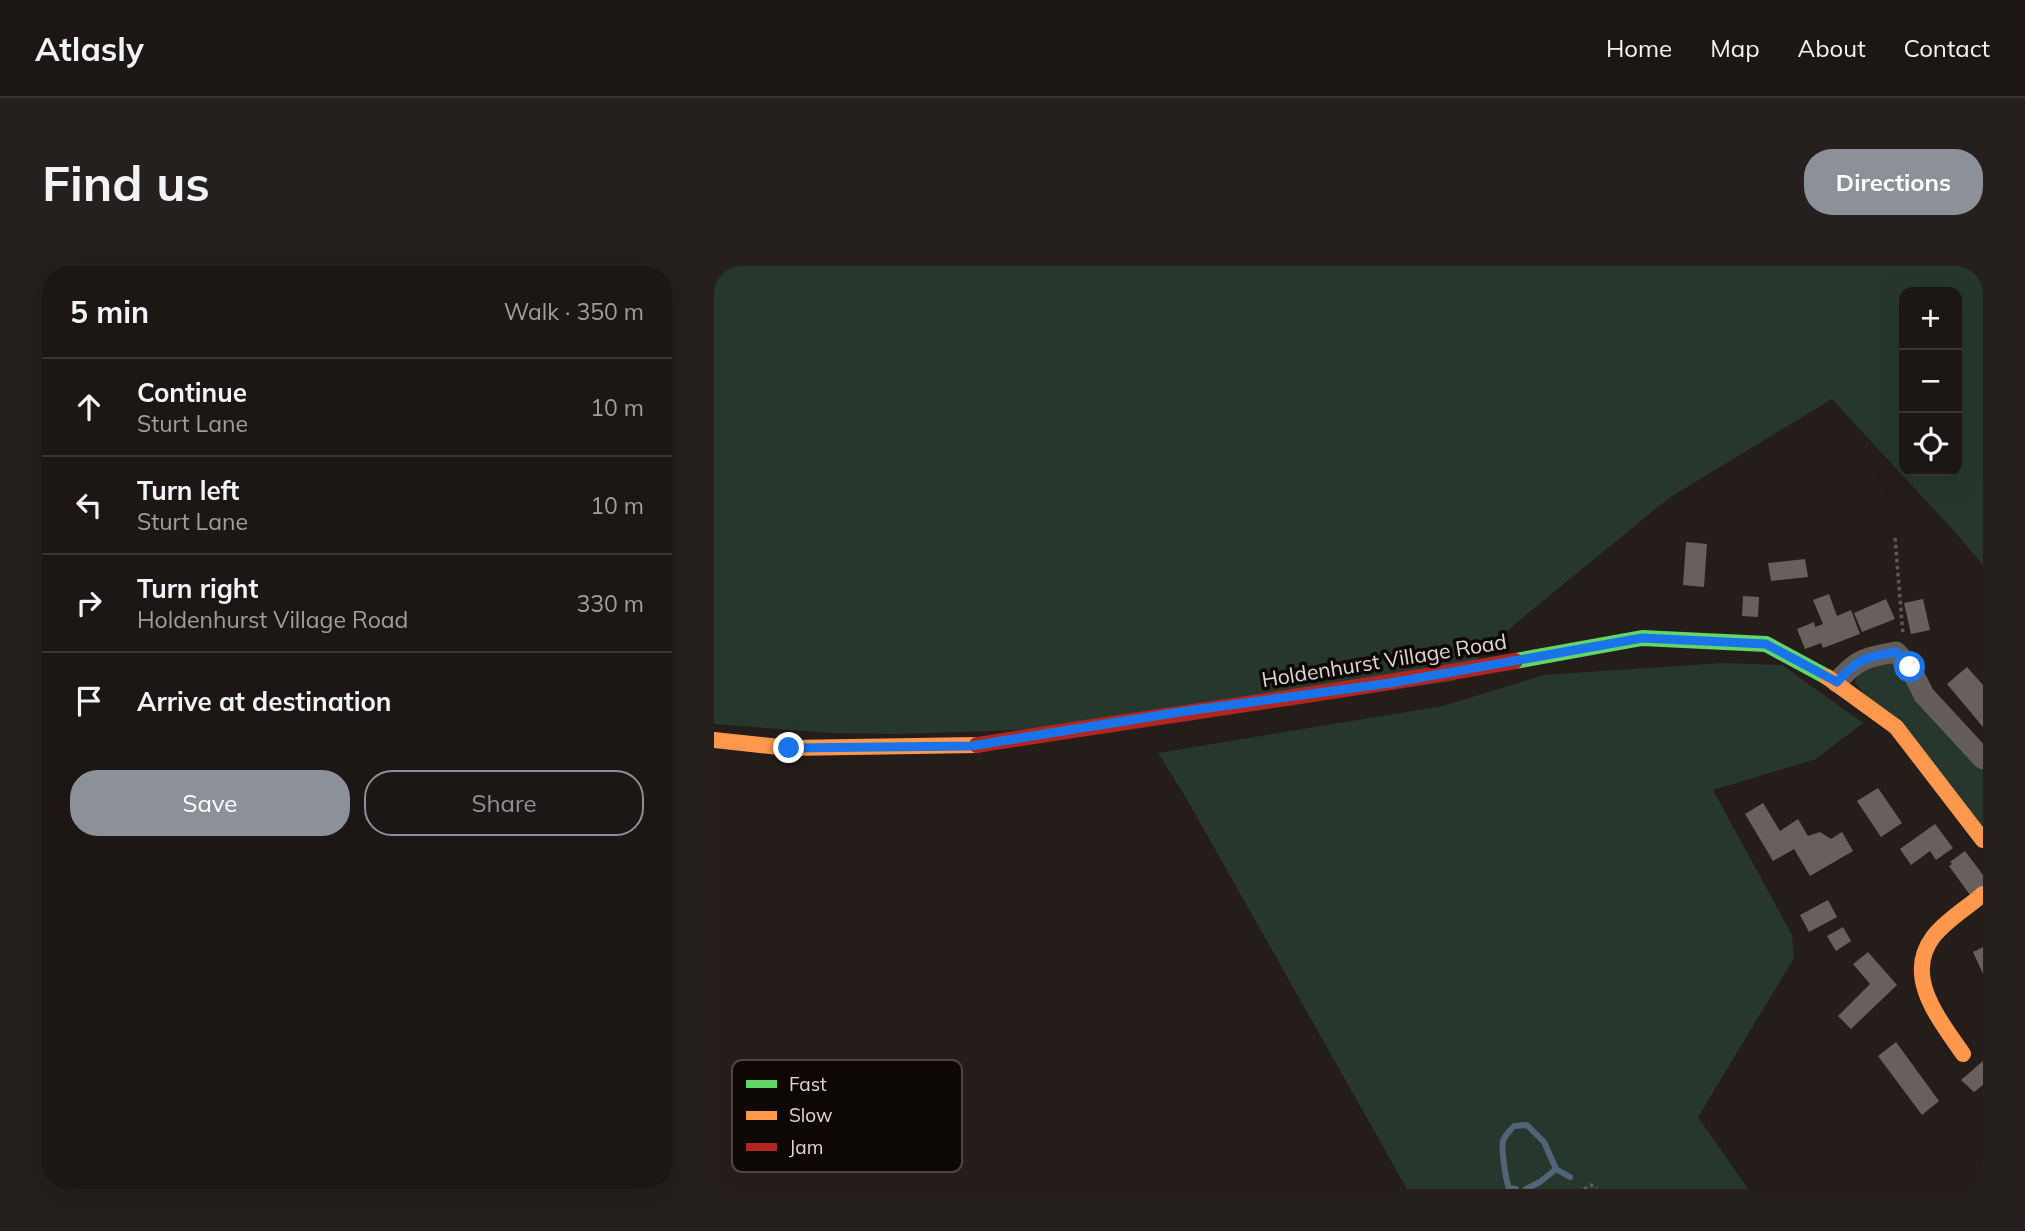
<!DOCTYPE html>
<html lang="en">
<head>
<meta charset="utf-8">
<style>
  body { margin:0; font-family:Mulish,sans-serif; background:#251f1d; color:#f1f3f6 }
  .controls { position:absolute; right:21px; top:21px; display:grid; overflow:hidden; border-radius:14px; box-shadow:0 7px 28px #0002 }
  .controls button { width:63px; height:63px; display:grid; place-items:center; padding:0; border:0; border-bottom:2px solid #3a3534; background:#1c1614; color:#f1f3f6; font:35px sans-serif }
  .stop { position:absolute; width:21px; height:21px; margin:-16px; border:5px solid #1a73e8; border-radius:50%; background:#fff }
  .stop.end { background:#1a73e8; border-color:#fff; box-shadow:0 2px 7px #0008 }
  .list { margin:0; padding:0; list-style:none }
  h2 { display:flex; justify-content:space-between; align-items:center; height:91px; margin:0; padding:0 28px; font-size:30px }
  h2 small { font-size:23px; font-weight:400; color:#a09fa0 }
  .list li { display:grid; grid-template-columns:46px 1fr auto; gap:21px; align-items:center; box-sizing:border-box; height:98px; padding:0 28px; border-top:2px solid #3a3534 }
  .list b { display:block; font-size:26px; white-space:nowrap }
  .list p { margin:0; font-size:23px; white-space:nowrap; color:#a09fa0 }
  .list em { font-size:23px; font-style:normal; color:#a09fa0 }
  .actions { display:flex; gap:14px; padding:21px 28px }
  .actions a { flex:1; padding:16px 0; border:2px solid #8c9099; border-radius:28px; text-align:center; font-size:24px; color:#8c9099 }
  .actions .main { background:#8c9099; color:#fff }
  .icon { flex:none; width:38px; height:38px; fill:none; stroke:currentColor; stroke-width:2; stroke-linecap:round; stroke-linejoin:round }
  .map { position:relative; flex:none; width:1269px; height:923px; overflow:hidden; border-radius:28px }
  header { display:flex; align-items:center; gap:42px; box-sizing:border-box; height:98px; padding:0 35px; background:#1c1614; border-bottom:2px solid #3a3534 }
  header strong { font-size:33px }
  nav { display:flex; gap:38px; margin-inline-start:auto; font-size:24px }
  .intro { display:flex; align-items:center; justify-content:space-between; box-sizing:border-box; height:168px; padding:0 42px }
  h1 { margin:0; font-size:49px }
  .button { padding:18px 32px; border-radius:28px; background:#8c9099; color:#fff; font-size:24px; font-weight:700 }
  main { display:flex; gap:42px; padding:0 42px }
  aside { flex:1; background:#1c1614; border-radius:28px; box-shadow:0 7px 28px #0002 }
  .map>svg:first-child { display:block }
</style>
</head>
<body>
<header>
<strong>Atlasly</strong>
<nav><a>Home</a><a>Map</a><a>About</a><a>Contact</a></nav>
</header>
<div class="intro"><h1>Find us</h1><a class="button">Directions</a></div>
<main>
<aside>
<h2>5 min<small>Walk · 350 m</small></h2>
<ul class="list">
<li><svg class="icon" aria-label="ahead" viewBox="0 0 24 24"><path d="M12 20V5M6 11l6-6 6 6"/></svg><div><b>Continue</b><p>Sturt Lane</p></div><em>10 m</em></li>
<li><svg class="icon" aria-label="left" viewBox="0 0 24 24"><path d="M17 20v-9H6M10 6l-5 5 5 5"/></svg><div><b>Turn left</b><p>Sturt Lane</p></div><em>10 m</em></li>
<li><svg class="icon" aria-label="right" viewBox="0 0 24 24"><path d="M7 20v-9h11M14 6l5 5-5 5"/></svg><div><b>Turn right</b><p>Holdenhurst Village Road</p></div><em>330 m</em></li>
<li><svg class="icon" aria-label="arrive" viewBox="0 0 24 24"><path d="M6 21V4h12l-3 4 3 4H6"/></svg><div><b>Arrive at destination</b></div></li>
</ul>
<div class="actions"><a class="main">Save</a><a>Share</a></div>
</aside>
<div class="map">
<svg width="1269" height="923" viewBox="0 0 1269 923">
  <rect width="100%" height="100%" fill="#251d1a"/>
  <!-- green -->
  <path fill="#27372e" fill-rule="evenodd" d="M0,0H1269V299L1240,265L1118,133L955,232L802,357L740,415L428,460L185,468L117,467L0,458ZM1190,26H1243V205H1190Z
    M1177,396L1185,401L1269,502V566L1141,417L1144,406Z
    M1008,397L1068,399L1149,457L1102,493L999,524L1078,669L1080,692L984,851L1034,923H693L471,530L444,487L729,440L830,409Z"/>
  <g fill="none" stroke-linecap="round" stroke-linejoin="round">
    <!-- stream -->
    <path stroke="#526476" stroke-width="6" d="M802,923L795,922C792,916 787,881 789,875C791,869 796,865 800,860L813,859L830,876L842,903L856,911
      M812,923L826,916L842,903"/>
  </g>
  <!-- building -->
  <path fill="#68605d" d="M972,276L993,278L990,321L969,319Z
    M1091,293L1094,311L1057,315L1054,297Z
    M1115,328L1123,350L1137,344L1146,368L1109,382L1107,377L1091,383L1083,363L1100,356L1101,361L1109,358L1099,334Z
    M1029,330L1045,331L1044,351L1028,350Z
    M1172,333L1181,353L1148,366L1140,347Z
    M1209,333L1216,364L1197,368L1190,337Z
    M1253,401L1269,419V461L1233,418Z
    M1164,522L1188,557L1167,571L1143,535Z
    M1049,537L1066,565L1084,553L1094,570L1106,566L1117,573L1128,566L1139,585L1096,610L1080,583L1059,595L1031,548Z
    M1221,558L1239,582L1222,594L1216,585L1197,599L1186,583Z
    M1251,585L1269,609V620L1256,629L1235,600L1238,598L1236,596Z
    M1114,634L1123,651L1095,666L1086,649Z
    M1129,661L1137,675L1122,685L1113,670Z
    M1269,681V708L1259,686Z
    M1154,686L1183,719L1137,763L1124,750L1156,718L1139,698Z
    M1182,776L1225,835L1208,849L1164,790Z
    M1269,795V819L1260,826L1247,814Z"/>
  <g fill="none" stroke-linecap="round" stroke-linejoin="round">
    <!-- path -->
    <path stroke="#5f5956" stroke-width="3.5" stroke-dasharray="3.5 3.5" stroke-linecap="butt" d="M1181,272L1189,369
      M870,923L877,919L883,923"/>
    <!-- street -->
    <path stroke="#635e5b" stroke-width="21" d="M1123,416C1143,393 1152,391 1182,386L1196,401L1210,429L1269,493"/>
    <!-- fast -->
    <path stroke="#63d668" stroke-width="16" d="M801,395L928,372L1052,378L1113,411"/>
    <!-- slow -->
    <path stroke="#ff974d" stroke-width="16" d="M1113,411L1182,461L1269,574
      M0,474L75,482L263,479
      M1249,788C1226,754 1189,711 1219,671C1232,654 1253,642 1269,628"/>
    <!-- jam -->
    <path stroke="#b3261e" stroke-width="16" d="M263,479C442,450 622,427 801,395"/>
  </g>
  <g fill="none" stroke-linecap="round" stroke-linejoin="round">
    <!-- route -->
    <path stroke="#1a73e8" stroke-width="9" d="M75,482L257,480L466,446L676,417L928,372L1052,378L1123,416C1143,393 1152,391 1182,386L1196,401"/>
  </g>
  <g text-anchor="middle" dominant-baseline="central" stroke-width="7" stroke-linejoin="round" paint-order="stroke">
    <!-- street labels -->
    <g font-size="21" fill="#e1d6d1" stroke="#0e0805">
      <text transform="translate(670 394) rotate(-9)">Holdenhurst Village Road</text>
    </g>
  </g>
  <!-- legend -->
  <rect x="18" y="794" width="230" height="112" rx="10" fill="#0e0805" stroke="#4d4642" stroke-width="2"/>
  <rect x="32" y="814" width="31" height="8" fill="#63d668"/>
  <rect x="32" y="845" width="31" height="9" fill="#ff974d"/>
  <rect x="32" y="877" width="31" height="8" fill="#b3261e"/>
  <g font-size="19" fill="#e1d6d1">
    <text x="75" y="825">Fast</text>
    <text x="75" y="856">Slow</text>
    <text x="75" y="888">Jam</text>
  </g>
</svg>
<div class="controls">
<button>+</button>
<button>−</button>
<button><svg class="icon" aria-label="locate" viewBox="0 0 24 24"><circle cx="12" cy="12" r="6"/><path d="M12 2v4M12 18v4M2 12h4M18 12h4"/></svg></button>
</div>
<div class="stop" style="left:1196px;top:401px"></div>
<div class="stop end" style="left:75px;top:482px"></div>
</div>
</main>
</body>
</html>
